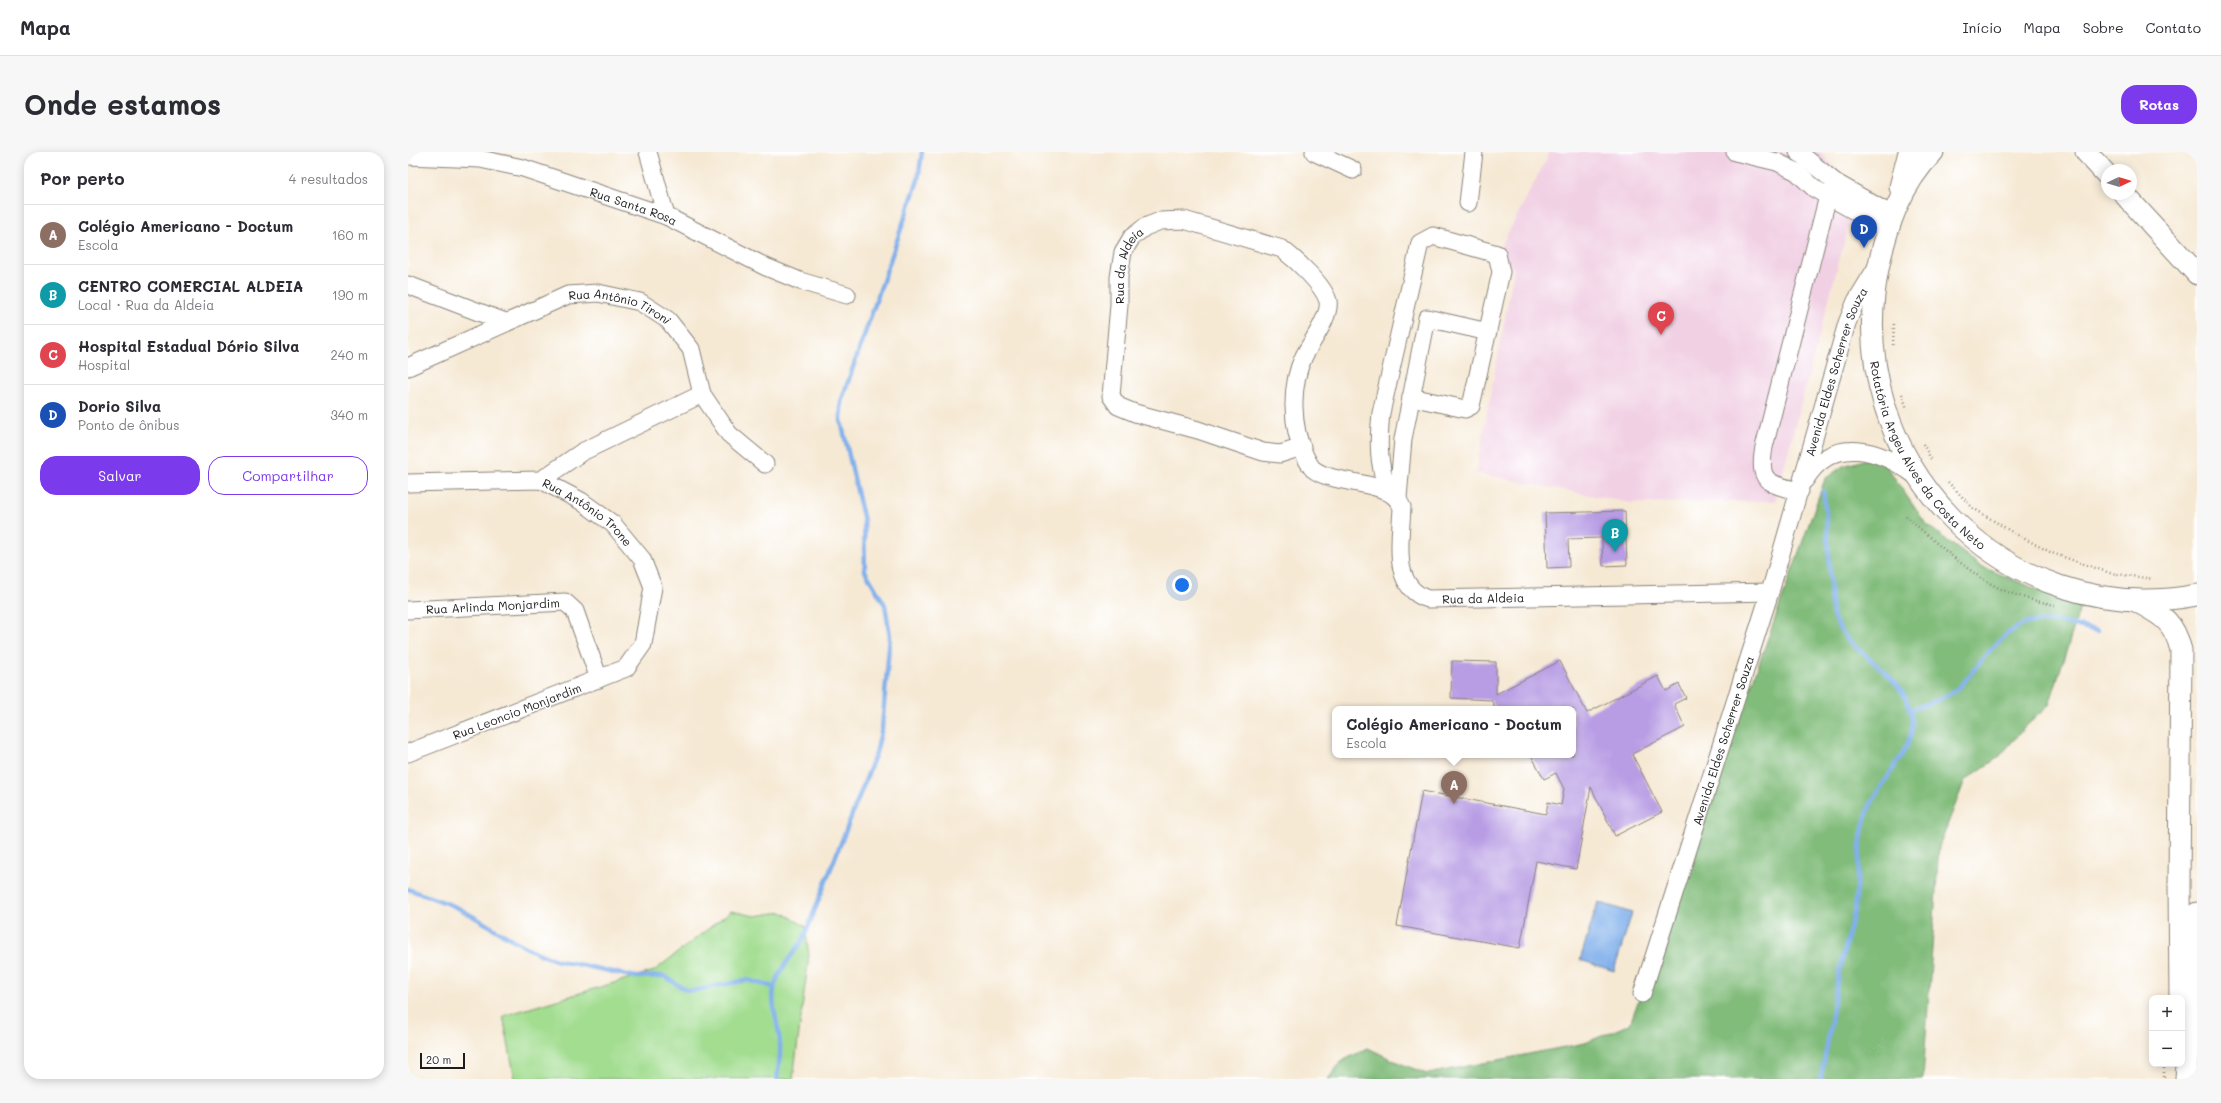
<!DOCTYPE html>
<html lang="pt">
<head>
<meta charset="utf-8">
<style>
  body { margin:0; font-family:Mali,sans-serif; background:#f7f7f7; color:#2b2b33 }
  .controls { position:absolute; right:12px; bottom:12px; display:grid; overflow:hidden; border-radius:8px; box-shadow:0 2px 10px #0003 }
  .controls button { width:36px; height:36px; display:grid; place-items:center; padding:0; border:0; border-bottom:1px solid #e1e1e2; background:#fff; color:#2b2b33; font:20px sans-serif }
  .compass { position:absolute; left:1693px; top:12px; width:36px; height:36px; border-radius:50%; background:#fff; box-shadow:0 2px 10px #0003; rotate:86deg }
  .scale { position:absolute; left:12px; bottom:10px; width:45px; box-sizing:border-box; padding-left:4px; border:2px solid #1c1c1c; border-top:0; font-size:11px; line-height:14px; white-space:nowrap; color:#1c1c1c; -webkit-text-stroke:3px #fff; paint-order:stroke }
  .you { position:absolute; left:774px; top:433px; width:14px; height:14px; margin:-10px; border:3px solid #fff; border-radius:50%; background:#1a73e8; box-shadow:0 0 0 6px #1a73e833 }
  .badge { display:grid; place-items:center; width:26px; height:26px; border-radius:50%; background:#7c3aed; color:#fff; font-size:13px; font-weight:700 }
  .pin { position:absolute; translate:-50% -33px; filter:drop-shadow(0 1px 2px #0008) }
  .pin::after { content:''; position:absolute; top:21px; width:14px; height:12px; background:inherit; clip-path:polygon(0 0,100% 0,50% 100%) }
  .popup { position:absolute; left:924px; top:554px; width:244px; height:52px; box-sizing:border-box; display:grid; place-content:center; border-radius:8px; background:#fff; filter:drop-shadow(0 1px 3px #0005); font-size:13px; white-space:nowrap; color:#7c7c81 }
  .popup b { font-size:15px; color:#2b2b33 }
  .popup::after { content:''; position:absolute; left:50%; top:100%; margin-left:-8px; border:8px solid transparent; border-top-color:#fff }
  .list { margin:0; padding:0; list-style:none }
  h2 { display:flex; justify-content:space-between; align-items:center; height:52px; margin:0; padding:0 16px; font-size:17px }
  h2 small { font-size:13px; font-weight:400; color:#7c7c81 }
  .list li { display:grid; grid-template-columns:26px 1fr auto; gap:12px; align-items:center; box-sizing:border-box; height:60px; padding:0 16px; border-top:1px solid #e1e1e2 }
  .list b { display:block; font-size:15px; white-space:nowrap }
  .list p { margin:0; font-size:13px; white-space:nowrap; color:#7c7c81 }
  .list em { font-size:13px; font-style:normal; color:#7c7c81 }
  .actions { display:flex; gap:8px; padding:12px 16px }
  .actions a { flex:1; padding:9px 0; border:1px solid #7c3aed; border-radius:16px; text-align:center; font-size:14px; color:#7c3aed }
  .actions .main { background:#7c3aed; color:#fff }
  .map { position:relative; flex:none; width:1789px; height:927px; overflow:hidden; border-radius:16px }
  header { display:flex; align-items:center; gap:24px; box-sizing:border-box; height:56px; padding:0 20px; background:#fff; border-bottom:1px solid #e1e1e2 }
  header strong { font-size:19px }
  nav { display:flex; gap:22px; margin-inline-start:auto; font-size:14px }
  .intro { display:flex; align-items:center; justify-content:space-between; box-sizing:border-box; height:96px; padding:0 24px }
  h1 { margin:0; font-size:28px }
  .button { padding:10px 18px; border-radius:16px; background:#7c3aed; color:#fff; font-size:14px; font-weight:700 }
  main { display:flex; gap:24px; padding:0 24px }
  aside { flex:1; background:#fff; border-radius:16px; box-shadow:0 2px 10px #0003 }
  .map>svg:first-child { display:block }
</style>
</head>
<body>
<header>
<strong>Mapa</strong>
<nav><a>Início</a><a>Mapa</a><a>Sobre</a><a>Contato</a></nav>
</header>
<div class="intro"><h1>Onde estamos</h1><a class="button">Rotas</a></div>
<main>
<aside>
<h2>Por perto<small>4 resultados</small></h2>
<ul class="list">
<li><span class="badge" style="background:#8d6e63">A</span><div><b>Colégio Americano - Doctum</b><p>Escola</p></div><em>160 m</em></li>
<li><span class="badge" style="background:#0f9aa8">B</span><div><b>CENTRO COMERCIAL ALDEIA</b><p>Local · Rua da Aldeia</p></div><em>190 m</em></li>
<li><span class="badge" style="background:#e0444e">C</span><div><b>Hospital Estadual Dório Silva</b><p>Hospital</p></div><em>240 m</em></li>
<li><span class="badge" style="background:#1a4fb4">D</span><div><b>Dorio Silva</b><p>Ponto de ônibus</p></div><em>340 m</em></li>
</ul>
<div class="actions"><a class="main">Salvar</a><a>Compartilhar</a></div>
</aside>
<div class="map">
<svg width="1789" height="927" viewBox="0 0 1789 927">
  <rect width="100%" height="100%" fill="#fff"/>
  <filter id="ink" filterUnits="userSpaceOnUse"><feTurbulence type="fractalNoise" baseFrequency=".025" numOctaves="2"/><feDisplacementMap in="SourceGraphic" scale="8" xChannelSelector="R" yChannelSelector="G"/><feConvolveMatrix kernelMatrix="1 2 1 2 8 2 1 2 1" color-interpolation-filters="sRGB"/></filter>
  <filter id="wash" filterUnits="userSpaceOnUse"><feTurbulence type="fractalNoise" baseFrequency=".012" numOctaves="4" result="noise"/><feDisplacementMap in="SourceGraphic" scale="16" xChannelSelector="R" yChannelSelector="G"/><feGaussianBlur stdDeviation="0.9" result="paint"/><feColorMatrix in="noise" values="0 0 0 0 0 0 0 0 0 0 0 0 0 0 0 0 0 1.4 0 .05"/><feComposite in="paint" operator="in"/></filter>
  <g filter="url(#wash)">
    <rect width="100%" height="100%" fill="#f6e9d4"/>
    <!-- built -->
    <path fill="#f1d0e4" d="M1142,0H1411L1450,38L1367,349L1222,351L1068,321L1106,117L1089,102Z"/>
    <!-- green -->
    <path fill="#a2dd90" stroke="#5f7c56" d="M323,759L347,764L374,760L397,774L401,803L385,927H107L95,864L246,819Z"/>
    <!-- forest -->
    <path fill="#81bc7a" stroke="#4e6c4b" d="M1473,303L1476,311L1518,372L1572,414L1662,451L1673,453L1641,553L1617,575L1591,605L1557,628L1531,694L1515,927H920L934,909L960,896L989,910L1019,922L1177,891L1222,872L1417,327L1435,314Z"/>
    <!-- water -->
    <path fill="#81b0eb" stroke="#4e6684" d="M1190,750L1224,761L1206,819L1172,808Z"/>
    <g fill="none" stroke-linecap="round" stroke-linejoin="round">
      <!-- stream -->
      <path stroke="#81b0eb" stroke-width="4.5" d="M1502,558C1519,552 1538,547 1551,535C1561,526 1568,514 1577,504C1587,493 1600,479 1614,473C1634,464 1669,473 1689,479
        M0,737C17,744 35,749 52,757C81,772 133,810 164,811L228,825L256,824L278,838L284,839L339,828L366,835
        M369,927C370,916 373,904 372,893C372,874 361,852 367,833C373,814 388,800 397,783L468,601L474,576L482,484L477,453L457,419L456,369L433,269V250L510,28L514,0
        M1412,927C1421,893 1424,858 1430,824C1435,800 1444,776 1447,752C1452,722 1449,690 1459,661C1469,631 1507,599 1504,568C1499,519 1441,504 1426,466C1421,452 1423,439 1422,425C1420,396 1420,367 1415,339"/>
    </g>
    <g id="blocks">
      <!-- building -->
      <path fill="#b89de4" d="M1217,359L1219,413L1195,414L1194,386L1160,387L1161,415L1139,416L1137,361Z
        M1044,509L1088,510V542L1152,509L1179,561L1250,524L1258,539L1271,532L1278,546L1266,552L1277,575L1224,602L1254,660L1207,684L1183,635L1168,717L1128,709L1112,796L989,774L1014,639L1138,662L1140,650L1153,653L1156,637L1148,621L1136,627L1123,603H1165V557H1088L1083,548L1043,546Z"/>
    </g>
  </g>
  <g filter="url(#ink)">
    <use href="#blocks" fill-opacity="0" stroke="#898278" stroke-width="1"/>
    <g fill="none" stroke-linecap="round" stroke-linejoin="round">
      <!-- minor casing -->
      <g stroke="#898278" stroke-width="19">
        <g id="minor">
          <path d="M240,0L258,64"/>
          <path d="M906,0L945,18"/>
          <path d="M1327,0L1369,10L1389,20L1407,37L1479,77"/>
          <path d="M1390,0L1427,30L1484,63"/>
          <path id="s1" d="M0,4L72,7L115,16L258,64L358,115L392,129L439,143"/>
          <path d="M1060,51L1066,0"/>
          <path d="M0,133L97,170"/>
          <path id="s2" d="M0,215L160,143L190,141L232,150L260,168L283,197L294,242L321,282L357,312"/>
          <path id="s3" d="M894,295L872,302L855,300L790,278L727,261L710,254L703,244L711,153V125L715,100L724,85L737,75L752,69L776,68L874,97C888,108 915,132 920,149C923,164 903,190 896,204C882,233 883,275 897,304C899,308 902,314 905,317C928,335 981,325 994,355C993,386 982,435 1020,447L1362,440"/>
          <path d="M133,328L174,300L294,242"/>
          <path d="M1397,328C1425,281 1473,298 1508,324"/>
          <path id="s4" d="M0,331L133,328L173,349L205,372L234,407L245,435L235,492L218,516L0,601"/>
          <path d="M1392,339C1359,332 1350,330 1356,295L1420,44"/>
          <path d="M980,340C970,311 970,291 973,261L1012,91L1025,84L1089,102L1093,120L1063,254L1057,257L1003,245"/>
          <path d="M990,346L995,287L1019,166L1080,180"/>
          <path id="s5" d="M0,458L157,450L167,459L191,527"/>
          <path id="s6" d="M1234,842L1362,440L1439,171L1448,149L1470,113"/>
        </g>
      </g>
      <!-- major casing -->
      <g stroke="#898278" stroke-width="23">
        <g id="major">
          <path id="s7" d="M1525,0C1493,33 1479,73 1470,117C1432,307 1596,480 1789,443"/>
          <path d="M1678,0L1699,23"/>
          <path d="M1492,35L1501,0"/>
          <path d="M1716,42L1789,122"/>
          <path d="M1726,448C1753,463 1765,467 1773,498L1771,734L1772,846"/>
          <path d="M1778,927L1789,761"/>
        </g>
      </g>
      <!-- path -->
      <path stroke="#898278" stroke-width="2.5" stroke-dasharray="1 3" stroke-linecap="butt" d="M1485,193L1486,170
        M1494,242L1499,257
        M1515,292L1524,309
        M1540,330L1565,356L1604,380L1644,401L1702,421L1745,427
        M1498,364C1524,387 1555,416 1585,433C1603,443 1627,449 1647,453
        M1756,912V927"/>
      <!-- minor -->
      <use href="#minor" stroke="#fff" stroke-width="17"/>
      <!-- major -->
      <use href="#major" stroke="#fff" stroke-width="21"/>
    </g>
  </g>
  <g text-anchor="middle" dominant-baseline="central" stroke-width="3" stroke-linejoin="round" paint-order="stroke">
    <!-- street labels -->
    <g font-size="12" fill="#1c1c1c" stroke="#fff">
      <text stroke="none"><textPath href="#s1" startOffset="233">Rua Santa Rosa</textPath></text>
      <text stroke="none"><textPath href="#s3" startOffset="338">Rua da Aldeia</textPath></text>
      <text stroke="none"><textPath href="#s2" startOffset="230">Rua Antônio Tironi</textPath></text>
      <text stroke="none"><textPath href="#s6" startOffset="652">Avenida Eldes Scherrer Souza</textPath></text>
      <text stroke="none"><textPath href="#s7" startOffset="334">Rotatória Argeu Alves da Costa Neto</textPath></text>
      <text stroke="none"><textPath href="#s4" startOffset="190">Rua Antônio Trone</textPath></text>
      <text stroke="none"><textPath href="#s3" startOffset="1034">Rua da Aldeia</textPath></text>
      <text stroke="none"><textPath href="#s5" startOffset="85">Rua Arlinda Monjardim</textPath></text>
      <text transform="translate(109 559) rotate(-21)">Rua Leoncio Monjardim</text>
      <text stroke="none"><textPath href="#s6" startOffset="266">Avenida Eldes Scherrer Souza</textPath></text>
    </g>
  </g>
</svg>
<div class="controls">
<button>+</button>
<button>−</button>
</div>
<svg class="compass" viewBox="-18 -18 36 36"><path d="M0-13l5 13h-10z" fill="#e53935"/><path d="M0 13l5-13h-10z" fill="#7c7c81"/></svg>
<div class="scale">20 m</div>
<div class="you"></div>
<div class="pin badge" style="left:1046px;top:652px;background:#8d6e63">A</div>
<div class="popup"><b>Colégio Americano - Doctum</b>Escola</div>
<div class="pin badge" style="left:1207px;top:400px;background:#0f9aa8">B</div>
<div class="pin badge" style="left:1253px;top:183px;background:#e0444e">C</div>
<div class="pin badge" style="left:1456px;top:96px;background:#1a4fb4">D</div>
</div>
</main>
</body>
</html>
